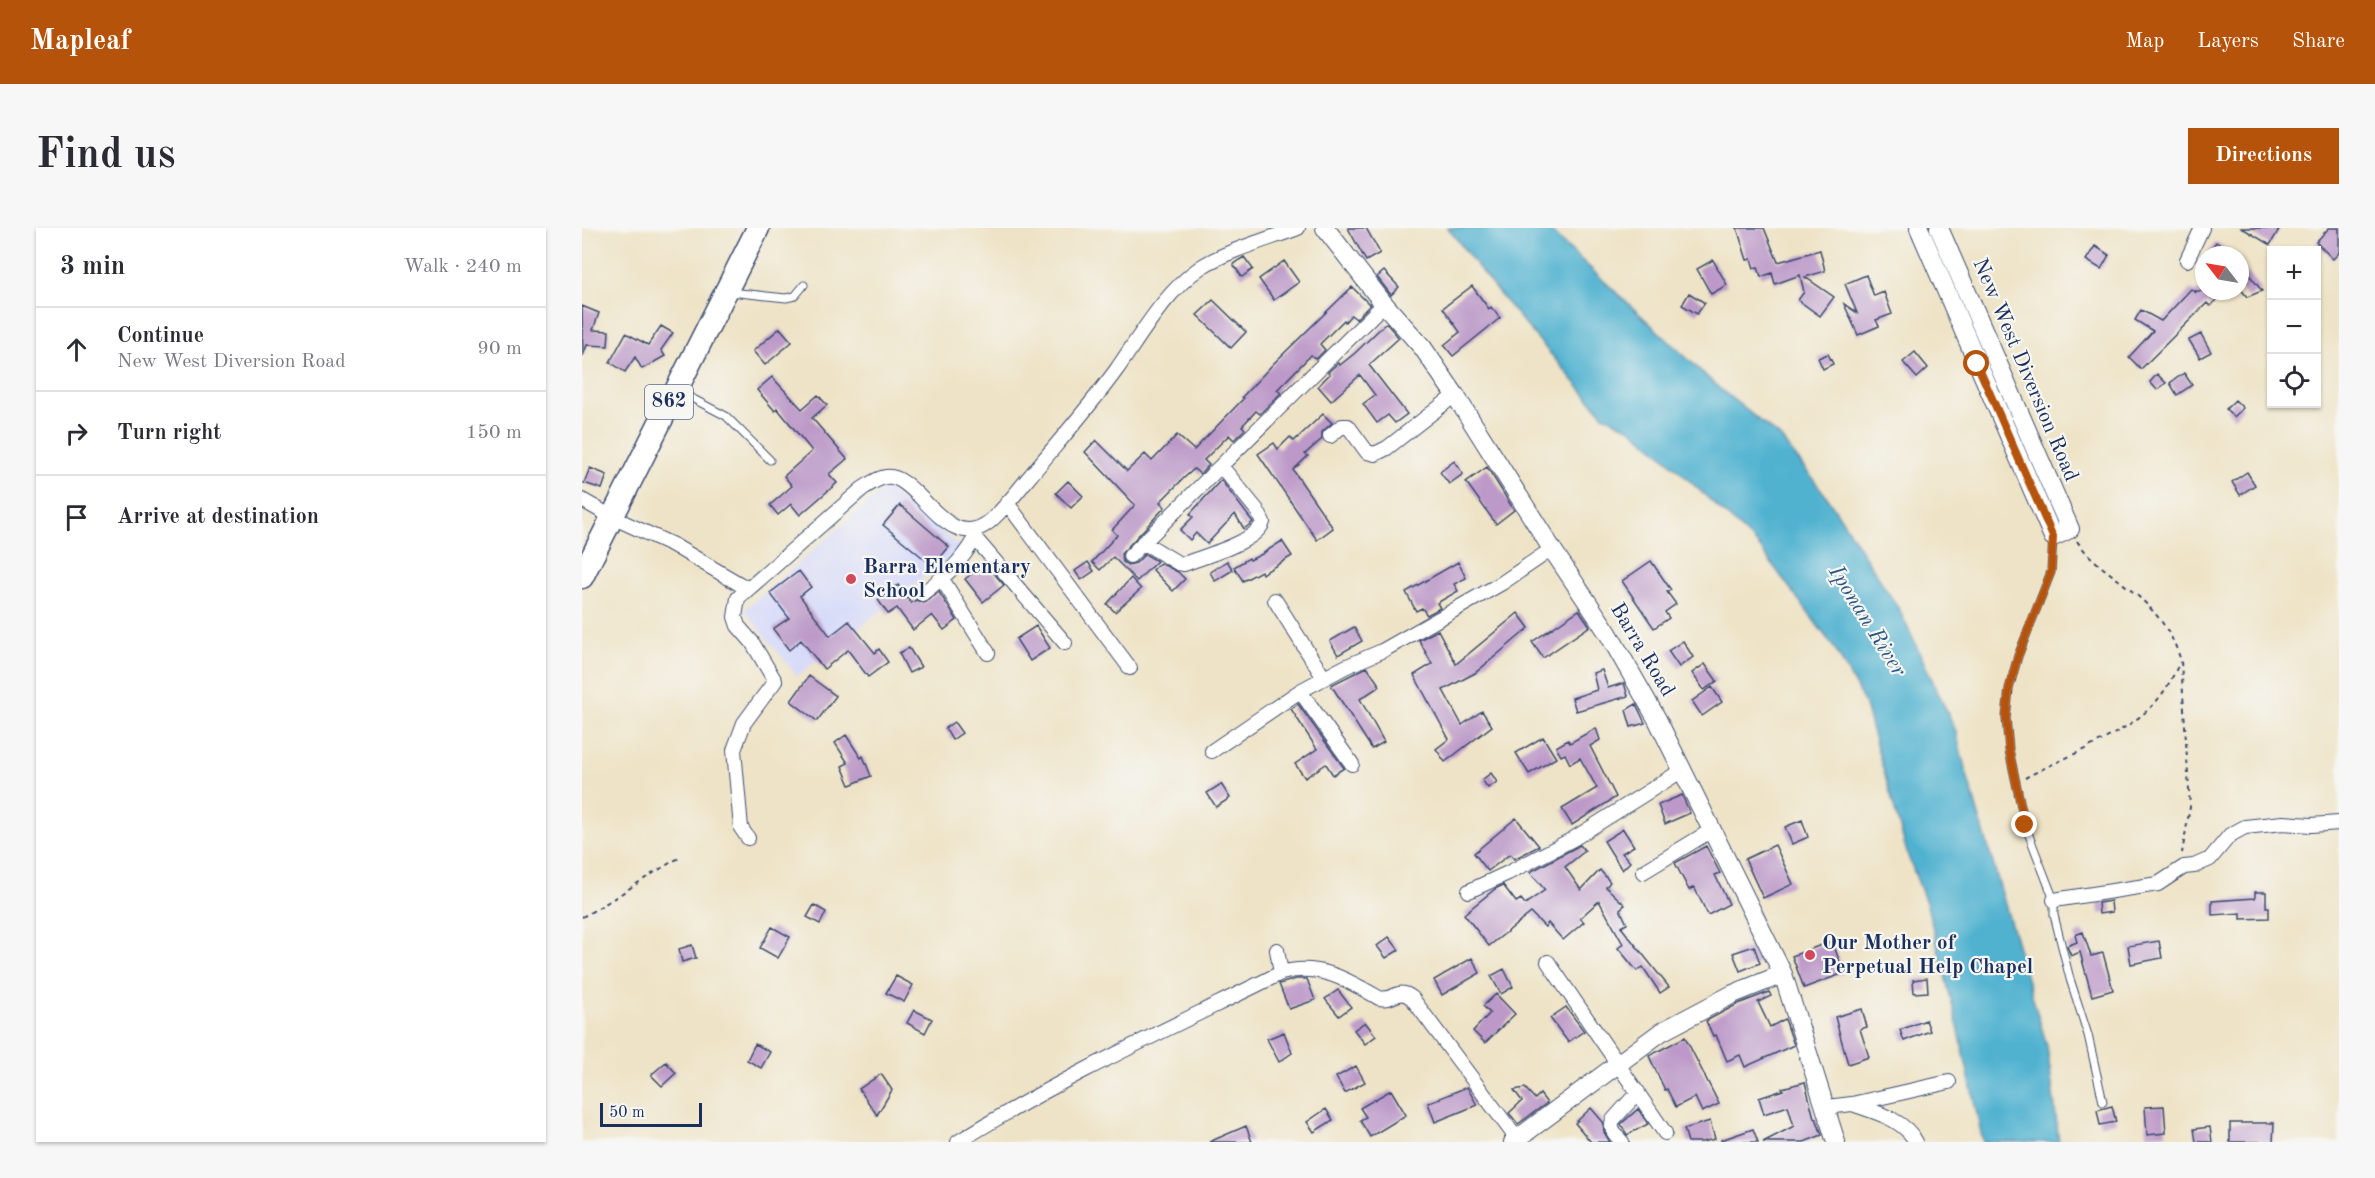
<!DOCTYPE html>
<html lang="en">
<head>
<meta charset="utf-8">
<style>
  body { margin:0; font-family:"Old Standard TT",serif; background:#f7f7f7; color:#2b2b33 }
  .controls { position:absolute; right:18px; top:18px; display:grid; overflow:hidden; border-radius:0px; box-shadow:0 2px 4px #0004 }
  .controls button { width:54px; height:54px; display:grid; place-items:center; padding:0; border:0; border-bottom:2px solid #e1e1e2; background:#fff; color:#2b2b33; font:30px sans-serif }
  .compass { position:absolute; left:1613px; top:18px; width:54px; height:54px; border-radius:50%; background:#fff; box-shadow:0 2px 4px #0004; rotate:301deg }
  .scale { position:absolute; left:18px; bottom:15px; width:102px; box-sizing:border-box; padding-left:6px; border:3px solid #1b2f5e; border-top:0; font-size:16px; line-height:21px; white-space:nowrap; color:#1b2f5e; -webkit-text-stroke:4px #f6f6f2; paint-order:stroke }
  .stop { position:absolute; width:18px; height:18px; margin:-14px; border:4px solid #b45309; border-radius:50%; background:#fff }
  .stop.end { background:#b45309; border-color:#fff; box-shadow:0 2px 6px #0008 }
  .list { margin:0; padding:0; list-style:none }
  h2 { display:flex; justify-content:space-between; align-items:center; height:78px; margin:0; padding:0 24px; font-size:26px }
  h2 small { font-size:20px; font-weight:400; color:#7c7c81 }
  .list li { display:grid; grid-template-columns:39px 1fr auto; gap:18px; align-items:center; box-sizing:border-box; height:84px; padding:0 24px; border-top:2px solid #e1e1e2 }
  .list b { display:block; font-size:22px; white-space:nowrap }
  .list p { margin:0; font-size:20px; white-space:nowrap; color:#7c7c81 }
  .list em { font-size:20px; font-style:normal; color:#7c7c81 }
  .icon { flex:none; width:33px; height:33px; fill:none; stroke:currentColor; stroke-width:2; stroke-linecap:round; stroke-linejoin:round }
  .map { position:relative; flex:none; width:1757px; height:914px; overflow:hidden; border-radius:0px }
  header { display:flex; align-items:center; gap:36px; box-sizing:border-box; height:84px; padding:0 30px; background:#b45309; color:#fff }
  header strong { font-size:28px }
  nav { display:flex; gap:33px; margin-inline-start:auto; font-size:21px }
  .intro { display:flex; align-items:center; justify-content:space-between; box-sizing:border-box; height:144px; padding:0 36px }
  h1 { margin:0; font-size:42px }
  .button { padding:15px 27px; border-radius:0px; background:#b45309; color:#fff; font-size:21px; font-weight:700 }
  main { display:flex; gap:36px; padding:0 36px }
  aside { flex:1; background:#fff; border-radius:0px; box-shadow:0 2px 4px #0004 }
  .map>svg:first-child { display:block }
</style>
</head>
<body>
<header>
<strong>Mapleaf</strong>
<nav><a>Map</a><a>Layers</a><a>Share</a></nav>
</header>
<div class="intro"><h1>Find us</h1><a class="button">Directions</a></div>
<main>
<aside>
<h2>3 min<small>Walk · 240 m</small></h2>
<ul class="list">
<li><svg class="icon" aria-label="ahead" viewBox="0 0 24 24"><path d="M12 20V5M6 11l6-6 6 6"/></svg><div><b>Continue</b><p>New West Diversion Road</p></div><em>90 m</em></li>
<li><svg class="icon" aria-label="right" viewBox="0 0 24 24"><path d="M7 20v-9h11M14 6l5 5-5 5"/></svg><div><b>Turn right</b></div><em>150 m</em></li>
<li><svg class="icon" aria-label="arrive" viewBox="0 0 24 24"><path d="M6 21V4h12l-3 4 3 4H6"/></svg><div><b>Arrive at destination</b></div></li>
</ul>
</aside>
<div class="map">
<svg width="1757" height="914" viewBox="0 0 1757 914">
  <rect width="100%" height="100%" fill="#f6f6f2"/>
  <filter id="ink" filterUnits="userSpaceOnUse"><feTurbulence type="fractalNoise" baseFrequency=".0167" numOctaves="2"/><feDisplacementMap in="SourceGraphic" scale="12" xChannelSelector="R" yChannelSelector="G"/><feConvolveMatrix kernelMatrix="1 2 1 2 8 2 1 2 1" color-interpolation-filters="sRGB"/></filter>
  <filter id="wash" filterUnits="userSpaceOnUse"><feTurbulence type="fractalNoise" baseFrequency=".008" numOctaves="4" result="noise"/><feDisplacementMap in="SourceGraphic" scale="24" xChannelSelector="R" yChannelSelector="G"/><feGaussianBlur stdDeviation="1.35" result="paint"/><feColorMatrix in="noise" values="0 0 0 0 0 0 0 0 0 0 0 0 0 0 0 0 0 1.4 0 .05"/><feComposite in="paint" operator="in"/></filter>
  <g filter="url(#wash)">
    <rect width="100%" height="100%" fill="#eee3c6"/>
    <!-- built -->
    <path fill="#d4d8f9" d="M303,260L380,320L215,448L162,382Z"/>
    <!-- water -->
    <path fill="#51b2d0" stroke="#367097" stroke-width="1.5" d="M866,0H965L1137,160L1198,209L1245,269L1318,383L1373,501L1384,544L1465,818L1477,914H1401L1377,803L1345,677L1326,628L1282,474L1253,421L1176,317L1080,227L1049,201L1021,187L913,61Z"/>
    <g id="blocks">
      <!-- building -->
      <path fill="#bc99c8" d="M766,0H784L798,25L784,33Z
        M1155,0H1182L1196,34L1238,22L1243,43L1223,49L1252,69L1238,88L1216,72L1222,64L1218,47L1193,56L1190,45L1179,49L1176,39L1172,40L1169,31L1165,32Z
        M1660,0H1698L1688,17Z
        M1747,0H1757V25L1751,31L1734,14Z
        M1634,14L1653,27H1625Z
        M1513,18L1527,27L1519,41L1504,32Z
        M662,29L671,41L660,49L651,36Z
        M1131,32L1145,57L1129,66L1115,41Z
        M702,33L717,54L692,72L677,51Z
        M802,43L817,59L809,67L795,49Z
        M1665,44L1680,63L1665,69L1658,60V49Z
        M1284,47L1292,68L1302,64L1310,86L1294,92L1297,98L1276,107L1262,76L1275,85L1263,56Z
        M890,58L907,81L909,79L918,90L871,128L862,117L878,104L861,80Z
        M770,59L788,77L774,91L769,87L763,94L762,92L738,116L743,122L734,131L729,127L695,162L699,165L678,186L674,183L660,198L663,201L652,212L647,207L622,232L627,237L618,246L612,241L602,250L578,274L583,279L539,326L541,334L546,337L554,335L563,326L575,333L555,353L531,329L518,342L510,334L535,307L530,302L553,277L503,224L514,212L545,243L563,226L570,233L595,207L612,222L662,170L660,169L692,135Z
        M1609,61L1614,65L1613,63H1643L1628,78L1625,75L1559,141L1547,129L1571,103L1553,92L1559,82L1579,93Z
        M1107,65L1123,75L1115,86L1100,77Z
        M631,72L664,104L649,120L615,87Z
        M0,78L17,85L11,102L27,103L26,118L5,117L1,128Z
        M804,95L817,110L787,137L825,186L813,195L806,187L795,195L781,176L793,167L778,147L749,173L736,158L748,146L746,144L756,135L758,137L773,125Z
        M79,98L91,105L79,122L83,128L60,141L53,129L43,144L28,134L44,105L66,117Z
        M198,100L210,114L183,137L171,123Z
        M1619,106L1629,124L1618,130L1607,112Z
        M1333,124L1346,140L1335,150L1321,134Z
        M1246,126L1251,136L1241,141L1236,130Z
        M1602,145L1610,157L1595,167L1588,155Z
        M1575,146L1584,155L1575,162L1568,154Z
        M190,149L220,181L236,167L245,177L230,190L265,231L247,246L255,255L218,287L209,276L196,287L188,277L210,258L202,248L230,223L195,180L193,183L175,162Z
        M1653,172L1661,180L1652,189L1644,181Z
        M741,186L750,195L740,204V211L723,226L726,228L711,242L751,300L735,312L676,226L692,215L696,221L708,209L712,213Z
        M872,233L881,246L867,256L858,244Z
        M905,239L932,282L914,296L884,254Z
        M8,240L25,247L20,261L2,255Z
        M1665,244L1673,257L1658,267L1650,254Z
        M639,252L671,294L662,301L653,286L625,316L614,305L608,312L598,302L611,289L608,286Z
        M486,253L501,268L489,280L474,265Z
        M318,277L367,319L351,338L301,297Z
        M700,313L710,328L680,346L679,343L661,353L652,339L667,330L668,332L680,326Z
        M645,333L651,342L633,353L628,344Z
        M1069,333L1089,362L1085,364L1094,376L1083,384L1087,390L1072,400L1040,353Z
        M506,334L512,343L499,352L493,343Z
        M876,334L884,350L872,356L876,363L855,375L858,380L845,387L840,380L834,383L824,364Z
        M403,335L422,357L401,374L383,351Z
        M578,335L596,344L603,351L591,363L571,342Z
        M217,343L229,359L218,368L248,408L267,393L293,425L297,421L306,434L286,449L266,422L242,441L219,412L207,422L191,401L207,390L188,365Z
        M549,350L559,361L533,384L525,376Z
        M316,357L329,375L334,372L342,375L357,364L375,392L362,402L350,387L331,402L315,380L306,386L296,372Z
        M997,382L1008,398L961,430L950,414Z
        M936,385L947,400L893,445L861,462L880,497L900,483L910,498L863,534L854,521L867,511L832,447L850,436L837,412L856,402L874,436Z
        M454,398L468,420L448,433L434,411Z
        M772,399L780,413L756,427L748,413Z
        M1101,413L1111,429L1097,439L1086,423Z
        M327,420L339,439L327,445L317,425Z
        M1123,436L1135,453L1122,462L1110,445Z
        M785,439L798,458L778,471L802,514L790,521L749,457Z
        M1020,442L1026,460L1042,455L1046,468L994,483L990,470L1015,462L1011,445Z
        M227,448L254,468L235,493L209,473Z
        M1130,459L1140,474L1120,488L1110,473Z
        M716,476L762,540L751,547L744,536L723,550L713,536L735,521L709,481Z
        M1054,476L1063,495L1049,499L1044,482Z
        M372,494L380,505L370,512L363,500Z
        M1014,500L1018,512L1008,518L1034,569L990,597L980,581L1015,560L998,530L988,536L983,526L979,528L974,519L986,512L988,515Z
        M264,507L279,530L281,528L289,548L268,557L260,538L266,535L253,515Z
        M961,509L974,530L947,546L934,525Z
        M909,545L915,554L906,560L900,552Z
        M639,556L648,570L634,579L625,565Z
        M1100,567L1108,585L1083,596L1076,577Z
        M934,590L957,618L932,631L928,626L906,643L892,625Z
        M1220,592L1226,609L1210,616L1203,599Z
        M1041,601L1052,618L1040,625L1048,634L1040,642L1022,613Z
        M998,617L1003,623L983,639L999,662L1018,642L1028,654L1024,659L1043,677L1038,681L1045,696L1039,699L1087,759L1078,765L1061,739L1055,743L1036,720L1041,716L1017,673L998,690L1002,694L981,712L966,695L963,699L949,685L907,718L882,686L913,661L921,657L934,674L939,671L943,676L963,662L948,644Z
        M1193,617L1211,656L1181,670L1163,631Z
        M1124,618L1138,645L1133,647L1147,676L1126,687L1112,659L1107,662L1093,635Z
        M1673,664H1684V679H1687V690L1659,691V685L1630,687V673L1673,670Z
        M1529,673L1530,684L1517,686L1516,675Z
        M232,677L244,684L238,696L225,689Z
        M190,699L208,709L196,730L178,720Z
        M1501,704L1509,728L1521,725L1531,762L1510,768L1498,724L1489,728L1485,718L1495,714L1493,707Z
        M807,709L817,722L804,730L795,718Z
        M1250,713L1262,745L1222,760L1210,728Z
        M1577,713L1580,730L1549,736L1546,718Z
        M110,717L114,730L100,734L97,721Z
        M1172,718L1178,735L1158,743L1151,725Z
        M890,730L898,745L860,767L852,752Z
        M922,741L931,759L919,766L909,748Z
        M314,748L331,757L322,774L304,765Z
        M1345,750L1346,764L1332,765L1331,752Z
        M714,751H725L733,772L707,781L697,756Z
        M756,762L769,779L757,788L743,771Z
        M1187,764L1189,768L1176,774L1188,799L1203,791L1212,817L1163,839L1158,827L1145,833L1134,807L1131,808L1124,793L1156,776Z
        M914,766L933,786L903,815L891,803L908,785L901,778Z
        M984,779L1002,803L986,814L968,790Z
        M1280,781L1285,799L1278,801L1287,829L1266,836L1253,789Z
        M332,782L350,791L343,805L325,795Z
        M1344,792L1348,803L1322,813L1318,802Z
        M783,794L794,808L783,816L772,802Z
        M702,804L710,825L697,834L685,811Z
        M1103,809L1137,876L1120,884L1113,869L1094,879L1085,861L1083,862L1067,828Z
        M173,816L188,824L179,840L165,832Z
        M84,834L94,845L80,858L69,847Z
        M774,838L783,854L763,865L754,849Z
        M299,846L310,862L295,887L277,861Z
        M1223,854L1232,890H1234L1240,907L1222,914H1181L1212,898L1206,878L1182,886L1177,870L1201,862L1200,860Z
        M885,859L895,877L853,894L846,875Z
        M943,860L953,871L958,866L965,875L936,896L927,885L940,873L932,862Z
        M809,862L824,887L788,909L778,892L784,889L778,880Z
        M1530,878L1534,894L1518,897L1515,882Z
        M1582,878L1584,905L1565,907L1563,879Z
        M1009,880L1021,894L1022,904L1028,914H1009L993,895Z
        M744,881L751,892L732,904L725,894Z
        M1056,881L1066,896L1045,907L1039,896Z
        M1128,893L1133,911L1120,914H1106L1102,901Z
        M1648,895H1692L1691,914H1648Z
        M664,898L670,914H627Z
        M1628,899L1630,914H1614L1612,901Z
        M1171,901L1176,914H1140L1139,912Z"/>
    </g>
  </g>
  <g filter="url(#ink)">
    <use href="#blocks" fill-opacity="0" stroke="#3b4a6e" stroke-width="1.5"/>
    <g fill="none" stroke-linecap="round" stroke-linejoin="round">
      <!-- service casing -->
      <g stroke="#3b4a6e" stroke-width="9">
        <path id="service" d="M148,64L204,70L213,68L222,57
          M96,163L144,188L188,232
          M1471,309L1469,344L1436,428L1427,461L1424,490L1427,522L1443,597L1472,672V687L1488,751L1506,807L1521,874"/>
      </g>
      <!-- minor casing -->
      <g stroke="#3b4a6e" stroke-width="16">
        <path id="minor" d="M1605,32L1620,0
          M748,208L760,198H766L785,224L793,226L805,220L873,167
          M0,272L30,289L91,317L166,361
          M425,275L548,440
          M393,310L483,415
          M561,314L596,335L602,336C622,328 675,314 681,294L675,282L639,238
          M548,328L802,76
          M360,351L406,425
          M340,366C364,347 377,337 393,310L391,302
          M693,372L742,450
          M718,463L770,536
          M630,523L718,463L763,439L800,423L920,355L970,321
          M166,610L159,600L152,522L162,495L193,453L170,414L156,398L153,389L156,370L280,261C288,256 295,250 304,249C336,245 365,328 407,294C423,281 436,262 449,247C478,212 509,177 535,141C560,105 583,64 619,39C644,23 687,11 716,0
          M1061,644L1130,602
          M887,663L926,645L991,611L1099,543
          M1472,672L1576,656L1602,639L1612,638L1628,631L1648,607L1663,599L1701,595L1729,597L1757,595
          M695,722L699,745
          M966,734L1083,905
          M1270,876C1293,884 1322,891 1334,914
          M1245,879L1270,876L1367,854
          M376,914C478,850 590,799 699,745C736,734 766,752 797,770C813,774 815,758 830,770L935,911
          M1040,914C1034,907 1027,902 1031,892L1056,864"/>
      </g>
      <!-- tertiary casing -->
      <g stroke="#3b4a6e" stroke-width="20">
        <path id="tertiary" d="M743,0L802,76L841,120L873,167L970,321L1026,405L1075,491L1201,746L1254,914
          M1337,0L1471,309L1488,301L1357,0
          M931,914L1079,804L1151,766L1201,746"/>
      </g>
      <!-- primary casing -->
      <g stroke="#3b4a6e" stroke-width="25">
        <path id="primary" d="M0,349L176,0"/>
      </g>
      <!-- path -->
      <path stroke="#3b4a6e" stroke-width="2" stroke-dasharray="4.5 4.5" stroke-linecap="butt" d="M1495,313C1508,332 1527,344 1544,358C1570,379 1589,400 1599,433L1608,579L1600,625
        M1443,550C1483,528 1549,506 1577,470C1586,459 1592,446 1598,434
        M0,689C34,671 64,648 97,630"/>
      <!-- service -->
      <use href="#service" stroke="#fff" stroke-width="7"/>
      <!-- minor -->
      <use href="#minor" stroke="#fff" stroke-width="14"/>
      <!-- tertiary -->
      <use href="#tertiary" stroke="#fff" stroke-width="18"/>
      <!-- primary -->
      <use href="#primary" stroke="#fff" stroke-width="22"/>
    </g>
  </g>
  <g fill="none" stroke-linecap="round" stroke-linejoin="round" filter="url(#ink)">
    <!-- route -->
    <path stroke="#b45309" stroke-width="8" d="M1395,136L1471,309L1469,344L1436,428L1427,461L1424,490L1427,522L1443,597"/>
  </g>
  <!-- markers -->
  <g fill="#d1495b" stroke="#f6f6f2" stroke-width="2">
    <circle cx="269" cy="351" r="6"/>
    <circle cx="1228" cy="727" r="6"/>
  </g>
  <g text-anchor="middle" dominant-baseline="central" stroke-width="4.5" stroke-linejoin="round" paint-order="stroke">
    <!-- shield labels -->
    <rect fill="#f6f6f2" stroke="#5d6b8a" stroke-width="1.5" x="63" y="157" width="48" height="34" rx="4.5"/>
    <g font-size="20" font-weight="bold" fill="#1b2f5e">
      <text x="87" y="174">862</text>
    </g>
    <!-- street labels -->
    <g font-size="21" fill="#1b2f5e" stroke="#f6f6f2">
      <text transform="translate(1443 142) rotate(67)">New West Diversion Road</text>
      <text transform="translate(1060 422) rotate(59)">Barra Road</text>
    </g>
    <!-- poi labels -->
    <g font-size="21" font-weight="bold" fill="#1b2f5e" stroke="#f6f6f2" text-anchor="start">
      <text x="281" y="339">Barra Elementary<tspan x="281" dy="24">School</tspan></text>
      <text x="1240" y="715">Our Mother of<tspan x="1240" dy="24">Perpetual Help Chapel</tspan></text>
    </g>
    <!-- water labels -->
    <g font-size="22" font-style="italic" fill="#2b5680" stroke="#f6f6f2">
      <text transform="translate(1285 393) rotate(58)">Iponan River</text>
    </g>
  </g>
</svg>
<div class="controls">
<button>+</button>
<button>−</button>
<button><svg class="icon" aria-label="locate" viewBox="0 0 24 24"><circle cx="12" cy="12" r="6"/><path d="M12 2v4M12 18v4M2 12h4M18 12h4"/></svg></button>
</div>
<svg class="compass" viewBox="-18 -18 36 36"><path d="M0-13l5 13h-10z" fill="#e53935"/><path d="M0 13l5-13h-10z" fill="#7c7c81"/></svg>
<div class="scale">50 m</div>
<div class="stop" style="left:1395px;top:136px"></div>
<div class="stop end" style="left:1443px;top:597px"></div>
</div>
</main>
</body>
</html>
